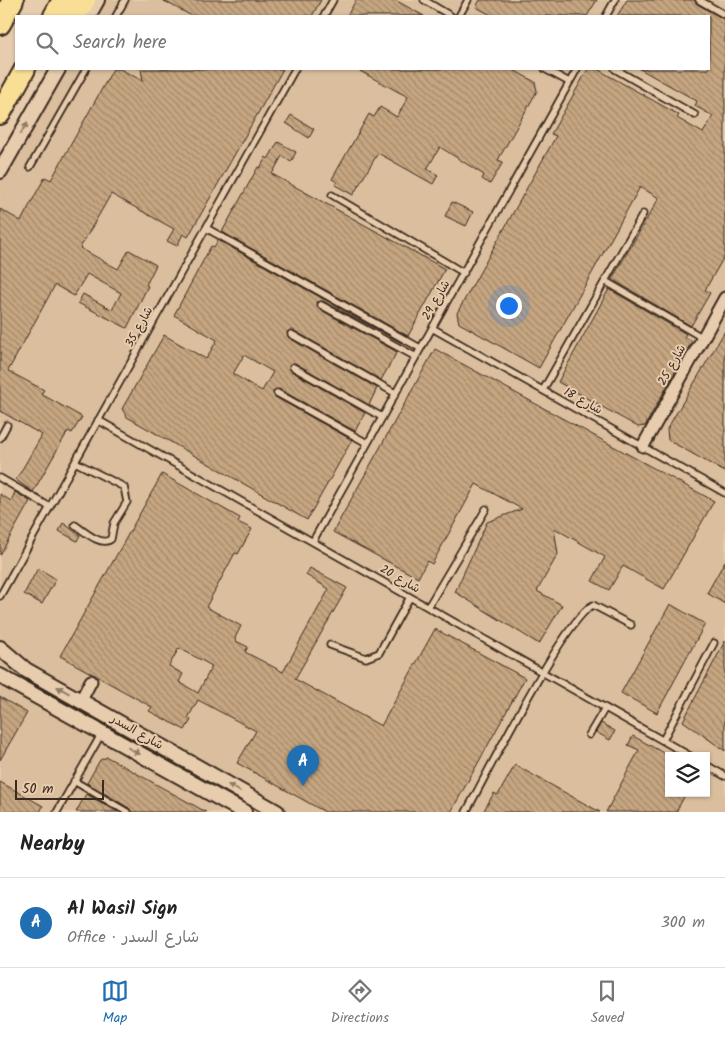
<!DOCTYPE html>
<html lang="en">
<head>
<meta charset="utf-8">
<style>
  body { margin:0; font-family:Kalam,"Playpen Sans Arabic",sans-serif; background:#f6f6f6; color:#222 }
  .controls { position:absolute; right:15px; bottom:15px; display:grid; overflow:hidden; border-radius:0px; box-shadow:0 1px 4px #0004 }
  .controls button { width:45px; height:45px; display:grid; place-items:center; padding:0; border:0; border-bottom:1px solid #e0e0e0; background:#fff; color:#222; font:25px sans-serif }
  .scale { position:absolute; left:15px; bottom:12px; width:89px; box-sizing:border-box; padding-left:5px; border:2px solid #3b2a1e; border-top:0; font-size:14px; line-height:18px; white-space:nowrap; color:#3b2a1e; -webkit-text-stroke:4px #e7ccae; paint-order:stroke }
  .you { position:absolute; left:508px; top:305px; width:18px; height:18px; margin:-12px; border:4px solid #fff; border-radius:50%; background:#1a73e8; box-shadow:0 0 0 8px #1a73e833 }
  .badge { display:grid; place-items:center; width:32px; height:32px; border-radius:50%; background:#1f6fb2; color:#fff; font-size:16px; font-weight:700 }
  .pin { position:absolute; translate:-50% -41px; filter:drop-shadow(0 1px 2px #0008) }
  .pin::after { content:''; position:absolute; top:26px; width:18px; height:15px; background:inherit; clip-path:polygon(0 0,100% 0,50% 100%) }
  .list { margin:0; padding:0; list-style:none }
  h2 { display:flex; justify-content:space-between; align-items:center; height:65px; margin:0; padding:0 20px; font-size:21px }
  h2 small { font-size:16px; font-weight:400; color:#767676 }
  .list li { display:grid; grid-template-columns:32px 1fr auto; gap:15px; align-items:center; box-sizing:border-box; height:90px; padding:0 20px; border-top:1px solid #e0e0e0 }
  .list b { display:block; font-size:19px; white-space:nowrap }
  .list p { margin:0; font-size:16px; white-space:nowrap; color:#767676 }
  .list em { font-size:16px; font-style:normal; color:#767676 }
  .icon { flex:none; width:28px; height:28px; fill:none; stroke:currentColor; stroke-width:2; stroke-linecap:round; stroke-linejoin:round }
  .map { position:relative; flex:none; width:725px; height:812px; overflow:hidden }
  .search { position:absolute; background:#fff; box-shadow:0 1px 4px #0004; left:15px; right:15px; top:15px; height:55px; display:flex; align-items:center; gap:12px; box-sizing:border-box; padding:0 18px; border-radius:0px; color:#767676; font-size:19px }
  .sheet { height:155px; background:#fff }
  nav { display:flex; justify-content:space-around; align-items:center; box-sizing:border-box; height:70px; border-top:1px solid #e0e0e0; background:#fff; font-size:14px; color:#767676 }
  nav a { display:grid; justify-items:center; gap:2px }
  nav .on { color:#1f6fb2 }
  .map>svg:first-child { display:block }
</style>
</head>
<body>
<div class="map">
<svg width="725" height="812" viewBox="0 0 725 812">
  <defs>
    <pattern id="building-back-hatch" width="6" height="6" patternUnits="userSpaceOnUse" patternTransform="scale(1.25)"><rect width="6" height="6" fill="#c6a681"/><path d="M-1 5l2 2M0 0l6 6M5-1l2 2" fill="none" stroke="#a28769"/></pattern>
  </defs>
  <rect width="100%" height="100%" fill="#e7ccae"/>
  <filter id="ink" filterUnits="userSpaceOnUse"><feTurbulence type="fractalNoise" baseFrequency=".02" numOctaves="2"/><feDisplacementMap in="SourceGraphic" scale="10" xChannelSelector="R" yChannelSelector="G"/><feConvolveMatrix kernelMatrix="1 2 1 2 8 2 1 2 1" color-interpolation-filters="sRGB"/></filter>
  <g filter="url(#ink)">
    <!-- built -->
    <path fill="#dabe9d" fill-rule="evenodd" d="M93,0H725V812H0V162L53,69H709V16H83ZM669,756H706V793H669Z"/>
    <!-- building -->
    <path fill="url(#building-back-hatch)" stroke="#3b2a1e" fill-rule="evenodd" d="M162,0H321L312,16H192Z
      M356,0H395L424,16H347Z
      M480,0H597L587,16H493L476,7Z
      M627,0H694L697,4L725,20V255L705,290L710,293L691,326L612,279L659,198L640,187L539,368L459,323L457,313L556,136L551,134L588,69H597L679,115L677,118L703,133L713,116L695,106L697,101L640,69H709V16H617Z
      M113,69H120L143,81L141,69H283L188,237L183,234L177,246L167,241L174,229L111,194L80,248L118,269L129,250L156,265L146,285L148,286L127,328L78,303L83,294L112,310L121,293L87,274L74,296L55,285L8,371L44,390L41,394L82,417L72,433L68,431L33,492L16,480L42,435L0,411V209L21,221L45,177L51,180Z
      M356,69H512L535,82L537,91L498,160L503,162L490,184L482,179L484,175L440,147L427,169L438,175L433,184L378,153L353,195L335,185L337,182L332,179L369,114L374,117L380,107L397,117L408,97Z
      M291,115L314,129L309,138L286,123Z
      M278,142L296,152L291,162L282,156L272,174L445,269L408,336L222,232L258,167L260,168L266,157L268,159Z
      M452,202L473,212L466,226L445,216Z
      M218,240L402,343L323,301L317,302L319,309L397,352L381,380L293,330L287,332L289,338L377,388L369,405L295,363L289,365L291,371L365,413L355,431L279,389L273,391L275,397L352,440L307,520L127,417L122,409L164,335L206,359L217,340L174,315L211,246L214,247ZM244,355L273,372L262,391L233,374Z
      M609,289L686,334L684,337L692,341L645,426L638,427L558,382Z
      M725,331V472L668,440L667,429Z
      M435,349L714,501L664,589L623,566L609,590L592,581L605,557L554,528L558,554L537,591L562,605L539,644L455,592L487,522L522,509L476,484L432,564L427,561L418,578L333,532Z
      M162,474L240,518L238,522L252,529L238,554L235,553L206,607L241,626L235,638L236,641L248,647L245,652L283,672L329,589L306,575L310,568L347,588L295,679L381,726L435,629L525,678L451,812H325L237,763L256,731L198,700L188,718L191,720L185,730L149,711L152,707L60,656ZM179,648L212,666L198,693L179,682L183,674L169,666Z
      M15,492L30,501L0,555V494L11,501Z
      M63,523L80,535L77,541L59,531Z
      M725,561V604L707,593Z
      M38,568L56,579L42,604L24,594Z
      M670,604L705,624L657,713L621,693Z
      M725,641V751L683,721Z
      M0,697L27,713L0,760Z
      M601,723L615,731L610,740L596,732Z
      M633,736L669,756V793H686L676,812H606L639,750L628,745Z
      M107,757L206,812H132L129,808L87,783L100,760Z
      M515,765L600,812H483L494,793L498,795Z
      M0,782L43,806L40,812H0Z
      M86,794L118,812H76Z"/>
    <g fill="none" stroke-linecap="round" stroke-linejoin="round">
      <!-- service casing -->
      <g stroke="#3b2a1e" stroke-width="9">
        <path id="service" d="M424,0L451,16
          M699,0L725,15
          M116,16L125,0
          M324,16L333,0
          M459,16L468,0
          M606,16L615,0
          M545,69L569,82
          M615,69L695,115
          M30,167L86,69
          M332,195L464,273
          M206,228L420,348
          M605,281L703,338
          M321,305L416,357
          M432,328L725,493
          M291,334L395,393
          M293,367L382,417
          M543,390L643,214
          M277,393L367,443
          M98,420L690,756
          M0,438L7,425
          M0,478L50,507
          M75,525C84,531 101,547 111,539L114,523L127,502L124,487L75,462
          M313,541L577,69
          M0,596L295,69
          M428,607L486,509
          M330,645L366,658L379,653L410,597
          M589,735L605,708
          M663,740L714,643
          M706,765L725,776
          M74,781L127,812
          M57,812L102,733
          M466,812C486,776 565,618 593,605L631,625"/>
      </g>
      <!-- minor casing -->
      <g stroke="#3b2a1e" stroke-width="15">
        <path id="minor" d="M643,446L725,298
          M81,700L91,681"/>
      </g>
      <!-- tertiary casing -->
      <g stroke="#3b2a1e" stroke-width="18">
        <path id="tertiary" d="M88,16L97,0
          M0,171L58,69
          M0,648L26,670L277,812
          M0,676L244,812"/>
      </g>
      <!-- motorway casing -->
      <g stroke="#3b2a1e" stroke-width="24">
        <path id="motorway" d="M54,16L63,0
          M74,16L85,0
          M0,24L13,0
          M0,114L25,69"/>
      </g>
      <!-- service -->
      <use href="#service" stroke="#e7ccae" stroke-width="5.5"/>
      <!-- minor -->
      <use href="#minor" stroke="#e7ccae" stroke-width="11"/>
      <!-- tertiary -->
      <use href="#tertiary" stroke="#e7ccae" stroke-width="14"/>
      <!-- motorway -->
      <use href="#motorway" stroke="#f9df96" stroke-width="20"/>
    </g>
    <!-- one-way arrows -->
    <defs><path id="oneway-solid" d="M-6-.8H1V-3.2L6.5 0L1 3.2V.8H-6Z" transform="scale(1.25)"/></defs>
    <g fill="#917b66">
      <use href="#oneway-solid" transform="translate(24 128) rotate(-60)"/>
      <use href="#oneway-solid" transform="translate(63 690) rotate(-151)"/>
      <use href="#oneway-solid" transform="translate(134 751) rotate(29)"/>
      <use href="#oneway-solid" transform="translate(234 788) rotate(-150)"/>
    </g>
  </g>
  <g text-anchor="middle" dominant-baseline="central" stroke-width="4" stroke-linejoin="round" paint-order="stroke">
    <!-- street labels -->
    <g font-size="12" fill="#3b2a1e" stroke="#e7ccae">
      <text transform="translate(436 300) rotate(-60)">شارع 29</text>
      <text transform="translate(139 327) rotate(-61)">شارع 35</text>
      <text transform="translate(672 365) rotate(-61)">شارع 25</text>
      <text transform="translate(583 401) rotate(29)">شارع 18</text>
      <text transform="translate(400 579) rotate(30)">شارع 20</text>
      <text transform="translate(137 732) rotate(30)">شارع السدر</text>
    </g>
  </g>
</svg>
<div class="controls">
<button><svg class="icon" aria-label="layers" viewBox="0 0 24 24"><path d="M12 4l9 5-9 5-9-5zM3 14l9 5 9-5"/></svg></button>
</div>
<div class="scale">50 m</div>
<div class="you"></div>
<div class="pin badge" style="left:303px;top:786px">A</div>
<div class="search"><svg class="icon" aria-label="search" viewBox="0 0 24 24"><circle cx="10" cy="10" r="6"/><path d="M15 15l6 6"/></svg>Search here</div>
</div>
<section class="sheet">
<h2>Nearby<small></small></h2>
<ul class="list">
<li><span class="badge">A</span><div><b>Al Wasil Sign</b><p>Office · شارع السدر</p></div><em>300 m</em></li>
</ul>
</section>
<nav>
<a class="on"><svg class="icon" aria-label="map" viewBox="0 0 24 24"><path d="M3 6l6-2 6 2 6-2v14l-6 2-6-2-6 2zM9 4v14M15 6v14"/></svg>Map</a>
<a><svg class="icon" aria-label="directions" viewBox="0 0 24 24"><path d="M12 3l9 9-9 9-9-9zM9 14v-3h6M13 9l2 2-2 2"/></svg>Directions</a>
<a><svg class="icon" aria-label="saved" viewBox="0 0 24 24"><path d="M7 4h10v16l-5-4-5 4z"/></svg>Saved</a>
</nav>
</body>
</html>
